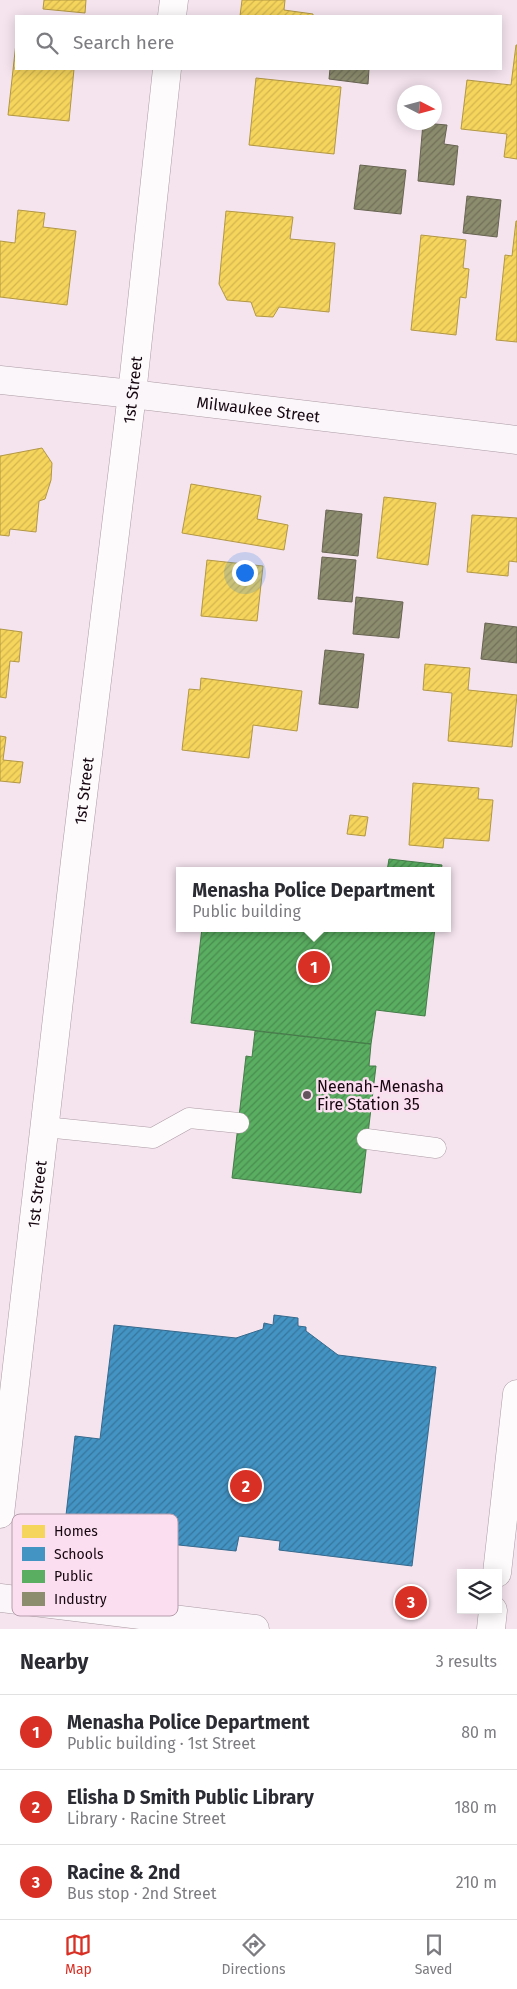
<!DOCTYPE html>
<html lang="en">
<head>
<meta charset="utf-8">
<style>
  body { margin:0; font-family:"Fira Sans",sans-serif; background:#f7f7f7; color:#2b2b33 }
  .controls { position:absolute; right:15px; bottom:15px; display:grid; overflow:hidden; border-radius:0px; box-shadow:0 2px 12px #0003 }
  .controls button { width:45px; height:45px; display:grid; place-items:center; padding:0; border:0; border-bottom:1px solid #e1e1e2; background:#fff; color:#2b2b33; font:25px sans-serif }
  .compass { position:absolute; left:397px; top:85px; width:45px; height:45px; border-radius:50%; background:#fff; box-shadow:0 2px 12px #0003; rotate:96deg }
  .you { position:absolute; left:244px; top:572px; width:18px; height:18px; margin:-12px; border:4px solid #fff; border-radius:50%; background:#1a73e8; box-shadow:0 0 0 8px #1a73e833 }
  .badge { display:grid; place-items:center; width:32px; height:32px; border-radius:50%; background:#d93025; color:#fff; font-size:16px; font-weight:700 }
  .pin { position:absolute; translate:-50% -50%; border:2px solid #fff; box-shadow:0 1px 5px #0006 }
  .popup { position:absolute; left:176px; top:867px; width:275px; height:65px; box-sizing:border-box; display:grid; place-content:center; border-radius:0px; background:#fff; filter:drop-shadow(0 1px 4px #0005); font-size:16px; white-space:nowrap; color:#7c7c81 }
  .popup b { font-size:19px; color:#2b2b33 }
  .popup::after { content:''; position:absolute; left:50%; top:100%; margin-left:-10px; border:10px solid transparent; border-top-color:#fff }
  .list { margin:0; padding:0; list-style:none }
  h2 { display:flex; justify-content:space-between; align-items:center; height:65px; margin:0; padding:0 20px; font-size:21px }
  h2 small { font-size:16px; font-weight:400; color:#7c7c81 }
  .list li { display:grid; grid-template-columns:32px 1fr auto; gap:15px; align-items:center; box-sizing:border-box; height:75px; padding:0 20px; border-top:1px solid #e1e1e2 }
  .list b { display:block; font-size:19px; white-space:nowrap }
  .list p { margin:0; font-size:16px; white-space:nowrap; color:#7c7c81 }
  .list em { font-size:16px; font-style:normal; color:#7c7c81 }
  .icon { flex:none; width:28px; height:28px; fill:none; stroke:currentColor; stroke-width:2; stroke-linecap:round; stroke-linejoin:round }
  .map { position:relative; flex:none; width:517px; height:1629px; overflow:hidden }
  .search { position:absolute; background:#fff; box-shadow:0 2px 12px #0003; left:15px; right:15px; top:15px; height:55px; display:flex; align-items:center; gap:12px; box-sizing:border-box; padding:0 18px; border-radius:0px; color:#7c7c81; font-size:19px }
  .sheet { height:290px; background:#fff }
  nav { display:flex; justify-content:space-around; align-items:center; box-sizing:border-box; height:70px; border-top:1px solid #e1e1e2; background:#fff; font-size:14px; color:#7c7c81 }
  nav a { display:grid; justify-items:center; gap:2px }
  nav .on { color:#d93025 }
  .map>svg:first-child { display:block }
</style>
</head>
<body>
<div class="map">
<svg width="517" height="1629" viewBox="0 0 517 1629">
  <defs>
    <pattern id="homes-hatch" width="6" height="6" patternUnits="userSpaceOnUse" patternTransform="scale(1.25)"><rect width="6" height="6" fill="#f6d55c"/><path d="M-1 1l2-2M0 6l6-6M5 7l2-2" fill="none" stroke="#d2b54f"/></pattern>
    <pattern id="schools-hatch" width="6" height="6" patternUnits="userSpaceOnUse" patternTransform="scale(1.25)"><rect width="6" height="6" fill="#4393c3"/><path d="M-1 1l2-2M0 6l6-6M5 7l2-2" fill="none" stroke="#37769d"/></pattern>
    <pattern id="public-hatch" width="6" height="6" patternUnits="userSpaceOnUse" patternTransform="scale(1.25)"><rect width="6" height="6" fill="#5aae61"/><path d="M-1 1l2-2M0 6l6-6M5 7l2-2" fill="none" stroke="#498c4f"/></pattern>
    <pattern id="industry-hatch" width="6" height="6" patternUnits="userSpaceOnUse" patternTransform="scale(1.25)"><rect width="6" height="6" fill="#8c8c6e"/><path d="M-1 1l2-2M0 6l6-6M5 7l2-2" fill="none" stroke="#717059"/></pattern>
  </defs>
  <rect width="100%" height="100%" fill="#f5e4ee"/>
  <!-- homes -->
  <path fill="url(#homes-hatch)" stroke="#b29745" d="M44,0H86L85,13L43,9Z
    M242,0H285L284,10L313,14V16H240Z
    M16,43V69H74L69,121L8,115Z
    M516,45H517V159L504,157L507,134L461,129L467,80L511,85Z
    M256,78L341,87L334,154L249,145Z
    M18,210L45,213L43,227L76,231L67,305L0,297V241L15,243Z
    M226,211L293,217L290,239L335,243L329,312L279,307L273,317L256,316L251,302L227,300L219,284Z
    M516,221H517V342L496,340L505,255L512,256Z
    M421,235L466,240L463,268L469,269L466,298L460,297L456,335L411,330Z
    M42,448L52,463L51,480L45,499L39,501L36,532L10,529L9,536L0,535V456Z
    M191,484L261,496L257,519L288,525L284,550L182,533Z
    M384,497L436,503L428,565L377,558Z
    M472,515L517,518V562L509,561L508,576L467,572Z
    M207,560L263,566L257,621L201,616Z
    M0,629L22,632L19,662L10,661L6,698L0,697Z
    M425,664L470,668L468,690L517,695L512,747L448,741L452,693L423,690Z
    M201,678L302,691L297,731L253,725L249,758L182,750L189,689L200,690Z
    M0,736L6,737L3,760L23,762L20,783L0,781Z
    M413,783L479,788L478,799L493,800L489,841L444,838L443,848L409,845Z
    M350,815L368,817L365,836L347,834Z"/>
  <!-- schools -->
  <path fill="url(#schools-hatch)" stroke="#35698d" d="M274,1315L298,1318V1326L306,1327V1331L338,1355L436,1367L412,1566L279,1550L280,1541L239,1536L236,1551L64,1533L75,1436L100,1439L114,1325L236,1338L263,1329L264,1323L273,1325Z"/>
  <!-- public -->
  <path fill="url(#public-hatch)" stroke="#457c49" d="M389,859L442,865L441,871H387Z
    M202,928H435L425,1016L376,1010L371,1044L191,1023Z
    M255,1031L371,1044L369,1066H376L361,1193L232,1178L246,1056L252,1057Z"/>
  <!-- industry -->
  <path fill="url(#industry-hatch)" stroke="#686452" d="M330,69H369L368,84L329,79Z
    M423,123L447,125L444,144L458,146L454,185L418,181Z
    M360,165L406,170L401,214L354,209Z
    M467,196L501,200L497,237L463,233Z
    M326,510L362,514L358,556L322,552Z
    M322,557L356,560L352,602L318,599Z
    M356,597L403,602L399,638L353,634Z
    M485,623L517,627V663L481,659Z
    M325,650L364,654L358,708L319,704Z"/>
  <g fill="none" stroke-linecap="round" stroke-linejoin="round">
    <!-- lane casing -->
    <g stroke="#ab9ba4" stroke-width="21">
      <path id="lane" d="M45,1127L153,1138L189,1118L239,1123
        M367,1139L436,1148"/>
    </g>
    <!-- street casing -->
    <g stroke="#ab9ba4" stroke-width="29">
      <g id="street">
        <path d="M172,16L174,0"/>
        <path id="s1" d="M0,1514L75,861L132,394L167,69"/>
        <path d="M497,1573L517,1394"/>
        <path d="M491,1629L493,1610"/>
      </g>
    </g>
    <!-- secondary casing -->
    <g stroke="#ab9ba4" stroke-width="29">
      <g id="secondary">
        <path id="s2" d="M0,380L132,394L517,440"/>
        <path d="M0,1598L255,1629"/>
      </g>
    </g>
    <!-- lane -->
    <use href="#lane" stroke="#fefbfc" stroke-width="20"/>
    <!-- street -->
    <use href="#street" stroke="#fefbfc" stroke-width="28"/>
    <!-- secondary -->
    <use href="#secondary" stroke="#fbf6f9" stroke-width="28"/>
  </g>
  <!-- markers -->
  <circle fill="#63545e" stroke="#fbdeef" stroke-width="2" cx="307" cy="1095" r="5"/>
  <g text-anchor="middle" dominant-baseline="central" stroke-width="5" stroke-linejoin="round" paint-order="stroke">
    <!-- street labels -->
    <g font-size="16" fill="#150610" stroke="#fbdeef">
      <text stroke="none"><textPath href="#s1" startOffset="1132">1st Street</textPath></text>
      <text stroke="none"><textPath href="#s2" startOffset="260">Milwaukee Street</textPath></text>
      <text stroke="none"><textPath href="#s1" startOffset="728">1st Street</textPath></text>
      <text stroke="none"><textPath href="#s1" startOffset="322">1st Street</textPath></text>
    </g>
    <!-- poi labels -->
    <g font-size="16" fill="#150610" stroke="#fbdeef" text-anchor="start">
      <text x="317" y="1086">Neenah-Menasha<tspan x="317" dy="18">Fire Station 35</tspan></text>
    </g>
  </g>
  <!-- legend -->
  <rect x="12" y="1514" width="166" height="102" rx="8" fill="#fbdeef" stroke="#b69dac" stroke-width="1"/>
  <rect x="22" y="1525" width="23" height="13" fill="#f6d55c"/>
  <rect x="22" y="1547" width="23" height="14" fill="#4393c3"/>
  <rect x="22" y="1570" width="23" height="13" fill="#5aae61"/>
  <rect x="22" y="1592" width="23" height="14" fill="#8c8c6e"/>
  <g font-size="14" fill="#150610">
    <text x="54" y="1536">Homes</text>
    <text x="54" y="1559">Schools</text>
    <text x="54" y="1581">Public</text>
    <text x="54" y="1604">Industry</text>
  </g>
</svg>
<div class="controls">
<button><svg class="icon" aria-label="layers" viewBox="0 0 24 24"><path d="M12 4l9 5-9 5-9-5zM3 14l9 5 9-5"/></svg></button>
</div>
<svg class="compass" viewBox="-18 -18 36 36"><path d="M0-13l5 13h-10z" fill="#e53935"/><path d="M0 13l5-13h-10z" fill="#7c7c81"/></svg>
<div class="you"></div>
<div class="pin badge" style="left:314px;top:967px">1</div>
<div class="popup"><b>Menasha Police Department</b>Public building</div>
<div class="pin badge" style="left:246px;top:1486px">2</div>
<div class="pin badge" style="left:411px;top:1602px">3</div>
<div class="search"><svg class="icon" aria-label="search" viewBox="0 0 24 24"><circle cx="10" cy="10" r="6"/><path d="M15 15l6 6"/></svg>Search here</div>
</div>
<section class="sheet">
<h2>Nearby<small>3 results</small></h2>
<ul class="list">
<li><span class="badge">1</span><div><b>Menasha Police Department</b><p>Public building · 1st Street</p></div><em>80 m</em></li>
<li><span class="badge">2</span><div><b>Elisha D Smith Public Library</b><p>Library · Racine Street</p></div><em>180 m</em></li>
<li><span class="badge">3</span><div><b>Racine &amp; 2nd</b><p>Bus stop · 2nd Street</p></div><em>210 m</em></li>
</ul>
</section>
<nav>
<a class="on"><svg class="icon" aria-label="map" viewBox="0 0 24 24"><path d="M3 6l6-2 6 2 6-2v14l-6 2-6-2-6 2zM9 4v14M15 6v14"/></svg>Map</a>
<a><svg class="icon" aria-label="directions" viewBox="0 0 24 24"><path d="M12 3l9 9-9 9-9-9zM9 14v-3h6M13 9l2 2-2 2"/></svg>Directions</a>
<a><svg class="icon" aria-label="saved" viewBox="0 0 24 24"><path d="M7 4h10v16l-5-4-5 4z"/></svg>Saved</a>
</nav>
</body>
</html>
